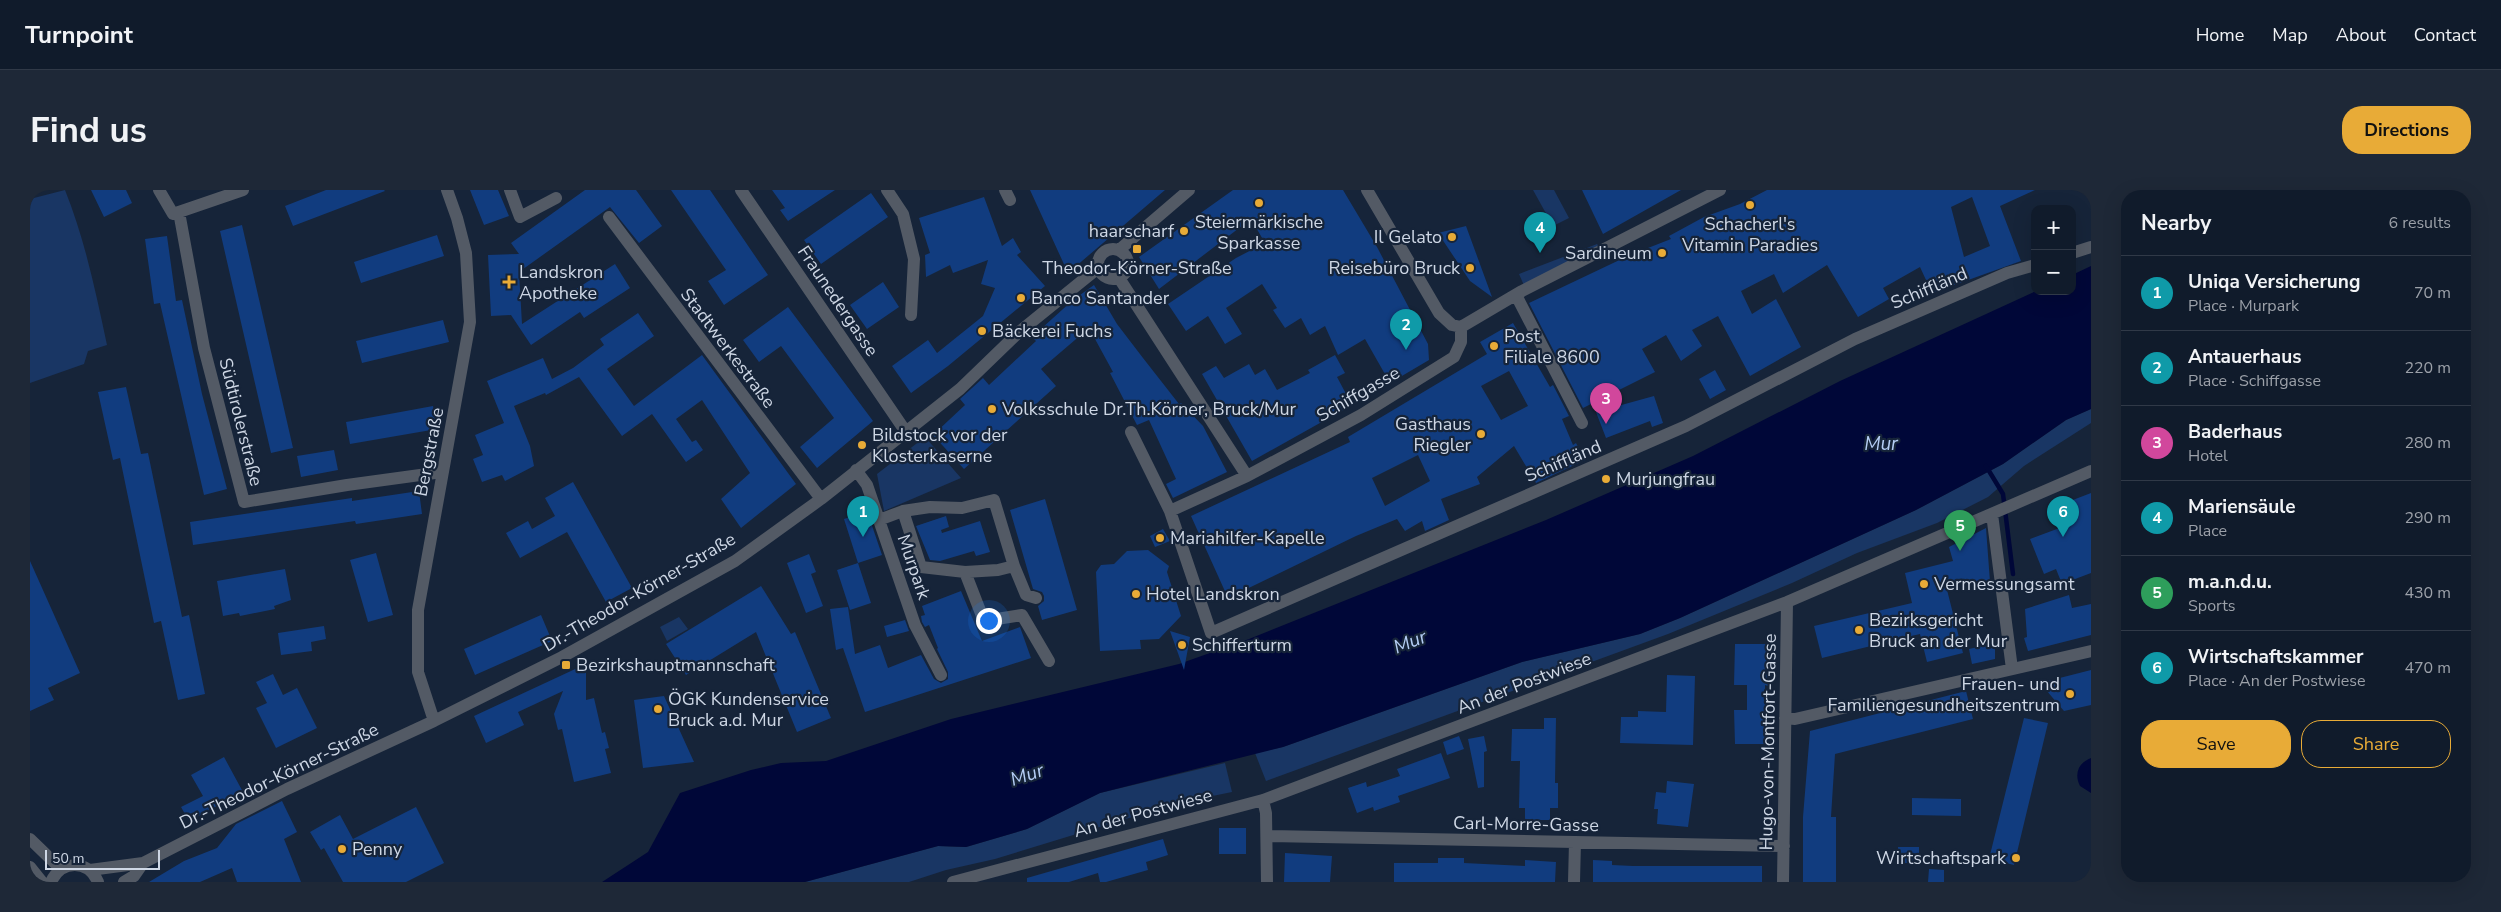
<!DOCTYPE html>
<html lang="en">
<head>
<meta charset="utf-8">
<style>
  body { margin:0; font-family:"Nunito Sans",sans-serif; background:#1e2837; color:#f1f3f6 }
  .controls { position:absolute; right:15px; top:15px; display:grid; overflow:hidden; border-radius:10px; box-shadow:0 5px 20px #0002 }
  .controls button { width:45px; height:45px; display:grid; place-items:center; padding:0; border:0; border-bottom:1px solid #303947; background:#101b2b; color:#f1f3f6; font:25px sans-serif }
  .scale { position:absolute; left:15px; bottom:12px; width:115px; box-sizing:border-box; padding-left:5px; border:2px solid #ced7e5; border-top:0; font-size:14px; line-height:18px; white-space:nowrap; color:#ced7e5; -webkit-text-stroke:4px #162439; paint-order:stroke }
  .you { position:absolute; left:958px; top:430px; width:18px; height:18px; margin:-12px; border:4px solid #fff; border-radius:50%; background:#1a73e8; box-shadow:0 0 0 8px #1a73e833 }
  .badge { display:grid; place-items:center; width:32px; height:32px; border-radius:50%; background:#e8ab37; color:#fff; font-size:16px; font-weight:700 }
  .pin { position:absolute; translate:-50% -41px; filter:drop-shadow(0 1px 2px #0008) }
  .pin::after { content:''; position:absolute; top:26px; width:18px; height:15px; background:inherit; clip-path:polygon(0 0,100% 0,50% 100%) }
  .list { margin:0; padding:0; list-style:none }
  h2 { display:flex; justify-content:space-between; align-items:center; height:65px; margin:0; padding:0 20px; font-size:21px }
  h2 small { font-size:16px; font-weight:400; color:#9ca1a9 }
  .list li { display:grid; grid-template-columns:32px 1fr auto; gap:15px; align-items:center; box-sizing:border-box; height:75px; padding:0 20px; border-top:1px solid #303947 }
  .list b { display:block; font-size:19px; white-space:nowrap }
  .list p { margin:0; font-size:16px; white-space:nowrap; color:#9ca1a9 }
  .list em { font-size:16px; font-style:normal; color:#9ca1a9 }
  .actions { display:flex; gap:10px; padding:15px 20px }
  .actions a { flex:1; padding:11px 0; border:1px solid #e8ab37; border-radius:20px; text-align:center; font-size:18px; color:#e8ab37 }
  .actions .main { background:#e8ab37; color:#111 }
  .map { position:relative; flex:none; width:2061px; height:692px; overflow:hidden; border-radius:20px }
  header { display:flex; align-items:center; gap:30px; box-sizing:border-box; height:70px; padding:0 25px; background:#101b2b; border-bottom:1px solid #303947 }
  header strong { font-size:24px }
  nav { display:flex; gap:28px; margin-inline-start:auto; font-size:18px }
  .intro { display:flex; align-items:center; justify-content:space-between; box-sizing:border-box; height:120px; padding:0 30px }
  h1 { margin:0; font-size:35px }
  .button { padding:12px 22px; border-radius:20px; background:#e8ab37; color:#111; font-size:18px; font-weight:700 }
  main { display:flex; gap:30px; padding:0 30px }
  aside { flex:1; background:#101b2b; border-radius:20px; box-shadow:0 5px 20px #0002 }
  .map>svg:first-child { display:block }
</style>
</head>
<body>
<header>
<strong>Turnpoint</strong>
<nav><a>Home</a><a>Map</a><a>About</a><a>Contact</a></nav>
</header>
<div class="intro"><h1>Find us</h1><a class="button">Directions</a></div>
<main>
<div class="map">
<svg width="2061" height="692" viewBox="0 0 2061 692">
  <rect width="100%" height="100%" fill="#162439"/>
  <!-- green -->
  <path fill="#193664" d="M35,0C55,50 66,103 77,155L58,161L54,174L0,193V9Z
    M1503,0H1524L1539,28L1523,36Z
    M1567,54L1573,60L1496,100L1489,84Z
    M2061,219V233L1994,276L1958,307L1907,333L1827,363L1762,393L1638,444L1236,591L1225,563L1253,557L1492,472L1610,444L1650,428L1886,320L1973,274L2036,230Z
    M895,247L931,288L854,321L847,284Z
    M649,427L658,439L637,451L630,437Z
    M1195,573L1202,602L1148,613L965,669L916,680L879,692H775L908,656L936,657L997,639L1070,603Z"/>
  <!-- water -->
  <path fill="#000738" d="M2061,76V219L2036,230L1973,274L1886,320L1650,428L1610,444L1492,472L1253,557L1070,603L997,639L936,657L908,656L775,692H572L618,662L650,603L721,580L751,573L796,571L921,529L1149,474L1219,449L1516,330L1663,266L1810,191L2006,101H2042V85Z
    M2061,568V603L2050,596C2044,584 2048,573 2061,568Z"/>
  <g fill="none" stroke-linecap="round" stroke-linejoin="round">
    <!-- stream -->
    <path stroke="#000738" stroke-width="4.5" d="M1956,276L1973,304L1983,384"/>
  </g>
  <!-- building -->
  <path fill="#113c7f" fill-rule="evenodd" d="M61,0H96L102,13L74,27Z
    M296,0H354L355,1L263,36L255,16Z
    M440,0H468L479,26L454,35Z
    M555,0H606L632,36L609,53L580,17L489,82L492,134L585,74L600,98L554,128L550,122L501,155L481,125L461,126L458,65L489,64L481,53Z
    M641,0H680L738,85L694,115L678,91L696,80Z
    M742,0H805L758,31L750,20L755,18Z
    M1000,0H1135L1038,83Z
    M1203,0H1313L1347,57L1398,154L1399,170L1360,193L1335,149L1308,165L1295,136L1280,145L1271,128L1255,138L1243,120L1247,118L1232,94L1196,118L1212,144L1195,154L1178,126L1156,141L1138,114L1206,68L1235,53L1221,29L1129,99L1109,67Z
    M1552,0H1651L1573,44Z
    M1737,0H2005L1970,16L1991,71L1902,103L1890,77L1853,98L1859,109L1828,127L1797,75L1753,103L1744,84L1711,101L1722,124L1746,109L1771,157L1720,186L1688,126L1662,140L1672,156L1651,171L1636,145L1612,159L1625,182L1553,218L1499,113L1600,65L1641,49L1639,46L1674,27L1710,14ZM1942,7L1960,56L1934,67L1921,17Z
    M841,3L858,27L791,74L774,50Z
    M954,7L972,56L983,48L991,62L987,65L1015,96L918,176L881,203L862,176L898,150L907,163L953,126L965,98L951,94L958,70L923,83L920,75L896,87L895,65L900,63L889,28Z
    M212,35L263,258L241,263L190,41Z
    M1436,36L1462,107L1440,91L1408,43Z
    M407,45L414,66L331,93L324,72Z
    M137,46L146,111L152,110L172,204L197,299L174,305L130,113L124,114L115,49Z
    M853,92L869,117L837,139L820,115Z
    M1064,95L1087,134L1113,168L1149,214L1151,213L1173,236L1197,282L1143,308L1136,294L1146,289L1119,230L1107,235L1080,183L1083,182L1059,138L1011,179L1026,196L934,279L903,245L935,215L930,209L953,188L959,195L1006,151L1002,147L1043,110Z
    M758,117L843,231L787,278L770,257L804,228L751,156L729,172L713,150Z
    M608,123L624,146L577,179L604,216L672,165L766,294L711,338L691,309L720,283L672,210L646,229L662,252L666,250L673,260L656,272L622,224L592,246L549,187L516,205L515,203L484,216L500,256L504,276L475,291L472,285L452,292L443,269L453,265L445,245L474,233L457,191L513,168L522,189L543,178L574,155L570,149Z
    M413,130L419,152L332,173L326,151Z
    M1483,133L1520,197L1523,195L1539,226L1532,229L1543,255L1546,253L1555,270L1506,293L1484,256L1447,287L1450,294L1411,309L1419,330L1395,341L1392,331L1375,341L1367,329L1326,346L1198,408L1161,326L1320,252L1318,247L1457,164L1450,152ZM1479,181L1498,216L1471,230L1451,196ZM1388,265L1400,291L1355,316L1342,288Z
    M1305,165L1315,183L1307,187L1322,215L1222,271L1172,184L1186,176L1194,188L1219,174L1225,185L1235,179L1247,200L1280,183L1278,180Z
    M1685,180L1696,200L1680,209L1669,189Z
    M96,197L111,264L118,263L152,427L159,425L175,504L148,510L131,431L124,433L90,268L83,270L68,202Z
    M1624,206L1633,233L1622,237L1620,231L1576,248L1566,222Z
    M403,216L407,239L320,254L316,232Z
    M304,260L308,280L271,287L267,266Z
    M543,292L602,398L576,412L537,342L490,368L476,343L498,331L502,339L525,326L515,308Z
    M389,301L392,324L326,334L325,331L163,355L160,332L322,308V311Z
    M2061,303V383L2032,394L2026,379L2014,384L2000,349L2043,333L2035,313Z
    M1015,309L1047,420L1012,430L1008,416L1014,411V406L1012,402L1003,399L980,320Z
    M837,321L852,365L828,373L814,329Z
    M916,326L919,337L911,340L912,343L950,331L960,362L946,366L944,361L910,371L900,370L886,336Z
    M1956,338L1960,392H1915L1933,463L1897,472L1890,444L1792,468L1784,436L1882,413L1875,383L1923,371L1919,357Z
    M1133,339L1140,351L1125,357L1120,346Z
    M1118,360L1139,376L1137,382L1151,426L1129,449L1110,450L1111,459L1070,461L1066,382L1071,375L1084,374L1097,361Z
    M346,363L363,425L338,432L320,370Z
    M779,364L786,382L781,384L793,416L776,423L757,373Z
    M0,371L50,483L18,498L24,510L0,521Z
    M828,373L841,413L820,420L807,380Z
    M255,379L261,410L244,416L245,419L210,426L209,423L193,426L187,391Z
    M731,396L761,444L765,442L801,528L767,542L726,442L656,485L636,454Z
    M931,401L952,451L990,437L1001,468L835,522L813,458L806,460L800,419L818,417L825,464L850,455L858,478L891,465L904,489L911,493L918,489V482L907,459L908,458L899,435L895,437L892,432L891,426L895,425L892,416Z
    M2039,405L2042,418L2061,414V445L1998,461L1994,448L1997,447L1995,419Z
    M511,425L522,451L445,485L434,459Z
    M875,430L879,441L857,447L854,436Z
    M294,436L296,449L281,452L282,461L251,465L248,443Z
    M1140,441L1160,447L1154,480Z
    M1965,453V469L1942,474L1939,459Z
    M1705,454H1739L1738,496L1735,495L1736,554H1705L1704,520H1717V495H1704Z
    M556,474V510L564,508L572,543L575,542L579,558L575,559L581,583L544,592L532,539L528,540L524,524L533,501L488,522L494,535L456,553L444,526Z
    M2061,480V515L2034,521L2010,493Z
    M243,484L253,505L267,498L287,538L246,558L226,518L237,513L226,492Z
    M1637,485L1665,486L1663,555L1590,553L1591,527H1608V521L1636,522Z
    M1936,501L1943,529L1805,564L1801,627H1806V692H1773V627L1780,541Z
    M634,506L664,572L613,578L604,510Z
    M1514,528H1526L1525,593H1528V618H1520V630H1495V618H1489L1490,571H1481L1482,539H1514Z
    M1994,528L2018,533L1984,675L1959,669Z
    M1429,546L1434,559L1417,565L1413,552Z
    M1454,546L1457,561L1454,562V597L1448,598L1438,549Z
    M1411,563L1420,588L1368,606L1370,612L1344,621L1343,617L1327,623L1318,598L1336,592L1337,597L1370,586L1367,579Z
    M194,567L213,602L159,631L151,617L173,606L161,585Z
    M1637,591L1664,594L1658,637L1627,634L1628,619H1624L1626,602L1636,603Z
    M1882,608L1931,609V626L1882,625Z
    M252,611L267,642L254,649L271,692H207L202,678L170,692H119L154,671L187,658L206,634Z
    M386,617L414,673L376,692H313L294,658L291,660L280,642L310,625L323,649Z
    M1189,638H1216V664H1189Z
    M1133,649L1138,665L1116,672L1118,680L1076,692H1070L1068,683L1039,692H997V688Z
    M1868,657H1889V673H1868Z
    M1255,663L1302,666L1300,692H1254Z
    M1408,668H1434V673L1495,676V670L1526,672L1525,692H1364V673H1408Z
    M1563,670L1582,671V675L1603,676H1732V692H1563Z
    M1899,679L1914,680V692H1898Z"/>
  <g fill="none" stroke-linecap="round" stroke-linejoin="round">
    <!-- minor -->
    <path stroke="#535a65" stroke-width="12" d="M129,0L143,24L213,0
      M480,0L490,27L526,8
      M711,0L876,242
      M857,0L873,24L884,69L881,125
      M975,0L980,10
      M1337,0L1409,123L1422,135L1431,137L1492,101L1690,0
      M149,22L174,158L214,312L317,295L412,282
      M579,27L791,309
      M1068 74a15 15 0 1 1 30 0a15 15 0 1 1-30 0Z
      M1089,60L1159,0
      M2042,63L2061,57
      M1089,88L1217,286
      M1486,105L1552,233
      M1101,242L1140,321L1181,443L1656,236L1825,149L1977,83L2005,75
      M826,280L837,295L885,435L911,485
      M1140,321L1217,286L1331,225L1424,167L1431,152V137
      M1962,324L1982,479
      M849,330L873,321
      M935,382L891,377L873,321L900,317L932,318L964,310L984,376
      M1006,408L996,405L984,376L968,380L935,382L954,431L992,425L1019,471
      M1755,528L1765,529L2061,461
      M404,531L388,482V420L440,132L436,63L427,28L417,0
      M1233,610L1236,623L1237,692
      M1237,646L1754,656
      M0,649L31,679
      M0,677L12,692
      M60,680L113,673L257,599L404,531L532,467L705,371L791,309L930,199L989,142L1068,78
      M21,692C31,670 58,669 68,692
      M94,692L104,686L113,673
      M923,692L1233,610L1757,412L2061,281
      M1544,692L1545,652
      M1753,692L1757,412"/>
  </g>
  <!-- markers -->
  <g fill="#e8ab37" stroke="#162439" stroke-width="2">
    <circle cx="1229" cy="13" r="5"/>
    <circle cx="1720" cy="15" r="5"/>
    <circle cx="1154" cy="41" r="5"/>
    <circle cx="1422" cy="47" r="5"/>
    <rect x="1102" y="54" width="10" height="10" rx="2.5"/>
    <circle cx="1632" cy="63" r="5"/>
    <circle cx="1440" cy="78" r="5"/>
    <path d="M476.5 84.5h5v5h5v5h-5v5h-5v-5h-5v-5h5z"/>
    <circle cx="991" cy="108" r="5"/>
    <circle cx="952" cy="141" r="5"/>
    <circle cx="1464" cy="156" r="5"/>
    <circle cx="962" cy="219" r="5"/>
    <circle cx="1451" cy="244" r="5"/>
    <circle cx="832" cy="255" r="5"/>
    <circle cx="1576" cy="289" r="5"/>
    <circle cx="1130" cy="348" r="5"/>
    <circle cx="1894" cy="394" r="5"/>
    <circle cx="1106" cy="404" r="5"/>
    <circle cx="1829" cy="440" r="5"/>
    <circle cx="1152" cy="455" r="5"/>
    <rect x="531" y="470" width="10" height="10" rx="2.5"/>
    <circle cx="2040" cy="504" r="5"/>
    <circle cx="628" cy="519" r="5"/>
    <circle cx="312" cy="659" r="5"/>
    <circle cx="1986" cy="668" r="5"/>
  </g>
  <g text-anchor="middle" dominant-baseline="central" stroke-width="4.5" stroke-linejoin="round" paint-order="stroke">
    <!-- poi labels -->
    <g font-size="18" fill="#ced7e5" stroke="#162439" text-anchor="start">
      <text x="1229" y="32" text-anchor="middle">Steiermärkische<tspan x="1229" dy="21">Sparkasse</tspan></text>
      <text x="1720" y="34" text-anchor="middle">Schacherl's<tspan x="1720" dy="21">Vitamin Paradies</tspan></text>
      <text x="1144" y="41" text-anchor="end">haarscharf</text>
      <text x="1412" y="47" text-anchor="end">Il Gelato</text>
      <text x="1622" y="63" text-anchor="end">Sardineum</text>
      <text x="1107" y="78" text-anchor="middle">Theodor-Körner-Straße</text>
      <text x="1430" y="78" text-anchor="end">Reisebüro Bruck</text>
      <text x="489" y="82">Landskron<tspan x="489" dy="21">Apotheke</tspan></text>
      <text x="1001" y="108">Banco Santander</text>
      <text x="962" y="141">Bäckerei Fuchs</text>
      <text x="1474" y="146">Post<tspan x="1474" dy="21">Filiale 8600</tspan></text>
      <text x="972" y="219">Volksschule Dr.Th.Körner, Bruck/Mur</text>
      <text x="1441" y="234" text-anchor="end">Gasthaus<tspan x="1441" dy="21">Riegler</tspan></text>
      <text x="842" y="245">Bildstock vor der<tspan x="842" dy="21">Klosterkaserne</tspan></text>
      <text x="1586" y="289">Murjungfrau</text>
      <text x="1140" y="348">Mariahilfer-Kapelle</text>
      <text x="1904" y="394">Vermessungsamt</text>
      <text x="1116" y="404">Hotel Landskron</text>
      <text x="1839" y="430">Bezirksgericht<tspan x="1839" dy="21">Bruck an der Mur</tspan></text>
      <text x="1162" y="455">Schifferturm</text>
      <text x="546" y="475">Bezirkshauptmannschaft</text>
      <text x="2030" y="494" text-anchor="end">Frauen- und<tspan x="2030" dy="21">Familiengesundheitszentrum</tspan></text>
      <text x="638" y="509">ÖGK Kundenservice<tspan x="638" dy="21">Bruck a.d. Mur</tspan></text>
      <text x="322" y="659">Penny</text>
      <text x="1976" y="668" text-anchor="end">Wirtschaftspark</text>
    </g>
    <!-- street labels -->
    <g font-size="18" fill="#ced7e5" stroke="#162439">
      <text transform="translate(1899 98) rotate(-23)">Schiffländ</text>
      <text transform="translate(808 111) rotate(56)">Fraunedergasse</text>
      <text transform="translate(698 158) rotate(53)">Stadtwerkestraße</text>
      <text transform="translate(1328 204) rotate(-30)">Schiffgasse</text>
      <text transform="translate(211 232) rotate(76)">Südtirolerstraße</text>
      <text transform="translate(399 262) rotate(-79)">Bergstraße</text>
      <text transform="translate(1533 271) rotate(-23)">Schiffländ</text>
      <text transform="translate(884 377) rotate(71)">Murpark</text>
      <text transform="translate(609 402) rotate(-30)">Dr.-Theodor-Körner-Straße</text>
      <text transform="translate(1494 493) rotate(-21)">An der Postwiese</text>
      <text transform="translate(1738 552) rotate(-89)">Hugo-von-Montfort-Gasse</text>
      <text transform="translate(249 586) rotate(-26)">Dr.-Theodor-Körner-Straße</text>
      <text transform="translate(1113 623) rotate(-15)">An der Postwiese</text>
      <text transform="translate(1496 634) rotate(1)">Carl-Morre-Gasse</text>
    </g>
    <!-- water labels -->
    <g font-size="19" font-style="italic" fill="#b4cdf4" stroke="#162439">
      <text x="1851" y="254">Mur</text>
      <text transform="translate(1380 452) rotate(-21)">Mur</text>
      <text transform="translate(997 585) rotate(-18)">Mur</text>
    </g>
  </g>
</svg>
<div class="controls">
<button>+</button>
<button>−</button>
</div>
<div class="scale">50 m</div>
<div class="you"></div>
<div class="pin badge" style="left:833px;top:347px;background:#0f9aa8">1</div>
<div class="pin badge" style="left:1376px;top:160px;background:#0f9aa8">2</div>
<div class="pin badge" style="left:1576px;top:234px;background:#d1479c">3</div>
<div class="pin badge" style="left:1510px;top:63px;background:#0f9aa8">4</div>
<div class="pin badge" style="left:1930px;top:361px;background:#2e9e5b">5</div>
<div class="pin badge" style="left:2033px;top:347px;background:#0f9aa8">6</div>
</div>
<aside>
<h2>Nearby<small>6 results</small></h2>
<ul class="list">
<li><span class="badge" style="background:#0f9aa8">1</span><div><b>Uniqa Versicherung</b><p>Place · Murpark</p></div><em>70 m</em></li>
<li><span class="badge" style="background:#0f9aa8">2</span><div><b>Antauerhaus</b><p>Place · Schiffgasse</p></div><em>220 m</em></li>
<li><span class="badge" style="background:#d1479c">3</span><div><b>Baderhaus</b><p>Hotel</p></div><em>280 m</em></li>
<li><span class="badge" style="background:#0f9aa8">4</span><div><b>Mariensäule</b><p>Place</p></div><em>290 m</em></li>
<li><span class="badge" style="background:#2e9e5b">5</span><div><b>m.a.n.d.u.</b><p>Sports</p></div><em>430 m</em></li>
<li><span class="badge" style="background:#0f9aa8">6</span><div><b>Wirtschaftskammer</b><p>Place · An der Postwiese</p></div><em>470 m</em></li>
</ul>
<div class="actions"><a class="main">Save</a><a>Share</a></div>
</aside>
</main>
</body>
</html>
